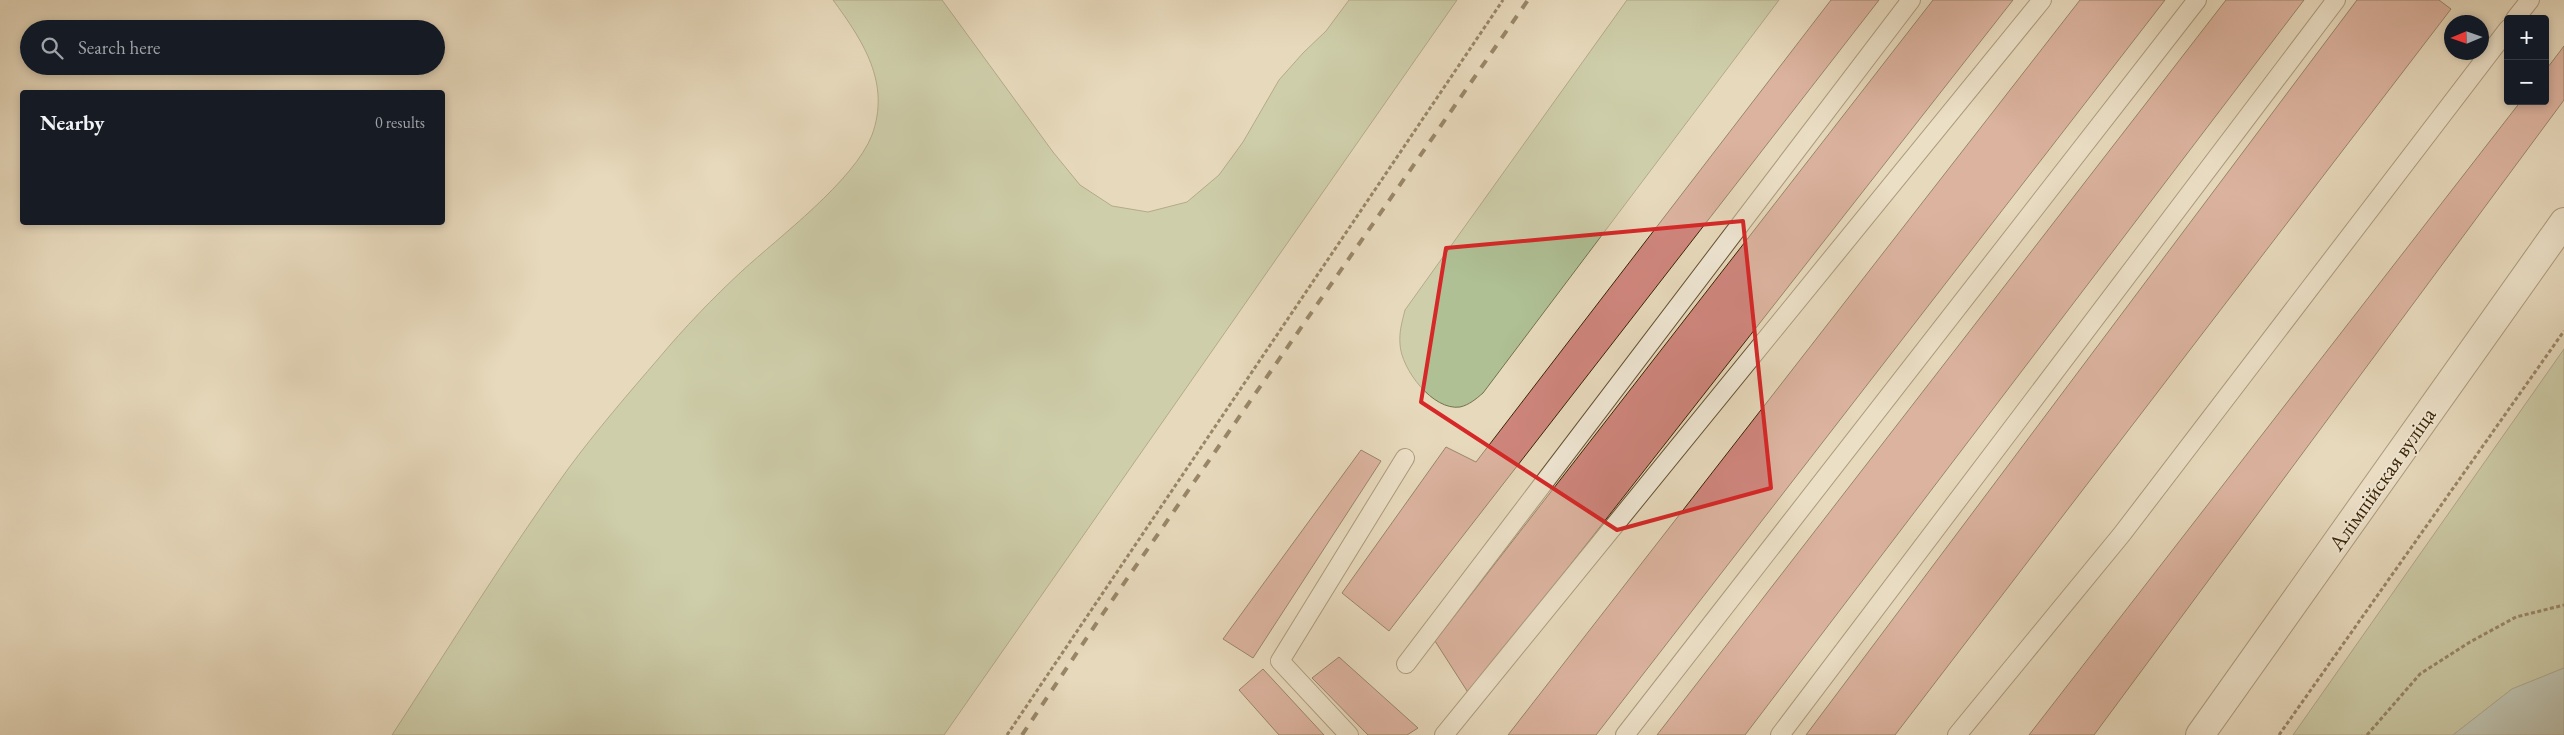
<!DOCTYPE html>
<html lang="en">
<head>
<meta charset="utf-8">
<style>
  body { margin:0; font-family:"EB Garamond",serif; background:#20242c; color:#f1f3f6 }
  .controls { position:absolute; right:15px; top:15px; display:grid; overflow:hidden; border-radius:5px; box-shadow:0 2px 8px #0003 }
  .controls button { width:45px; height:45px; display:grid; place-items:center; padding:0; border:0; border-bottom:1px solid #363941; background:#171b24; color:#f1f3f6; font:25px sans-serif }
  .compass { position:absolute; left:2444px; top:15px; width:45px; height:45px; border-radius:50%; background:#171b24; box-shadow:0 2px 8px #0003; rotate:268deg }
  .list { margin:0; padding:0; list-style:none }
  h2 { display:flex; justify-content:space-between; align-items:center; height:65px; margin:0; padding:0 20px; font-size:21px }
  h2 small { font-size:16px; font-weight:400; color:#9ea1a6 }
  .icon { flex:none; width:28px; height:28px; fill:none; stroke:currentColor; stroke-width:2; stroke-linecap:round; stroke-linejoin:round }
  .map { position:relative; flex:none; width:2564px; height:735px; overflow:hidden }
  .search { position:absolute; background:#171b24; box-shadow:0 2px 8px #0003; left:20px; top:20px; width:425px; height:55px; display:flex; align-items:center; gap:12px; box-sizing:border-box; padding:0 18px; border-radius:28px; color:#9ea1a6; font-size:19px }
  .panel { position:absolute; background:#171b24; box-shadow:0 2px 8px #0003; left:20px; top:90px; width:425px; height:135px; border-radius:5px }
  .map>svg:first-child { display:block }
</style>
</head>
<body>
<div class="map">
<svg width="2564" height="735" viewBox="0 0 2564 735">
  <rect width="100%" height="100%" fill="#e7d9bc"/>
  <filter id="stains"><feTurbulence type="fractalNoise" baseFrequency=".004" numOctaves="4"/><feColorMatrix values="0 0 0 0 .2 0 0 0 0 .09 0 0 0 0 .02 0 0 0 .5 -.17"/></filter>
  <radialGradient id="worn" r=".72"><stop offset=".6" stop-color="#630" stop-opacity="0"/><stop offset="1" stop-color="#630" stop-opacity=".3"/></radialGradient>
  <!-- green -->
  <path fill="#afc095" stroke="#74724c" d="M833,0H942L1053,152L1080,185L1112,206L1148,212L1187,202L1219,175L1243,142L1279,80L1303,53L1326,31L1349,0H1457L944,735H392C450,646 506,555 568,469C596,431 628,394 659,358C684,328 713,298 742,271C779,237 854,181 872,135C891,83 863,41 833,0Z
    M1627,0H1779L1483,393C1476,399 1469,405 1460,407C1433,411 1401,369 1400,344C1399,332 1402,322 1405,310Z
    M2564,349V668L2512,689L2453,735H2293Z"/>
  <!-- water -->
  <path fill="#97b9b5" stroke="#727d6e" d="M2564,668V735H2453L2512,689Z"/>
  <!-- building -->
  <path fill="#cf867d" stroke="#3a2403" d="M1831,0H1879L1389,631L1342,593L1446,447L1476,462Z
    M1933,0H2013L1469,694L1435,641Z
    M2080,0H2165L1596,735H1508Z
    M2226,0H2304L1745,735H1657Z
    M2357,0H2439L2451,9L1895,735H1806Z
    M2564,46V100L2094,735H2029L2521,101H2545V71Z
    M1361,450L1381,461L1253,658L1223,639Z
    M1339,657L1418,728L1407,735H1368L1312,678Z
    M1263,669L1324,735H1279L1239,690Z"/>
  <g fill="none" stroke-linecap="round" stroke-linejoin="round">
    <!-- service casing -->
    <g stroke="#655131" stroke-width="20">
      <path id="service" d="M2515,19L2530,0
        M1406,664L1911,0
        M1349,735L1280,661L1405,458
        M1444,735L2042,0
        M1625,735L2197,0
        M1780,735L2336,0
        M1957,735L2122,534L2508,29"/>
    </g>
    <!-- tertiary casing -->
    <g stroke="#655131" stroke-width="30">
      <path id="tertiary" d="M2200,735L2564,222"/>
    </g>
    <!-- path -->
    <path stroke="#3a2403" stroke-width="3" stroke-dasharray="4 2.5" stroke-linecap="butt" d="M1007,735L1503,0
      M2279,735L2564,331
      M2367,735L2420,674L2470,642L2516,617L2564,605"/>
    <!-- service -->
    <use href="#service" stroke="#efe6d3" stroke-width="18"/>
    <!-- tertiary -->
    <use href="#tertiary" stroke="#efe6d3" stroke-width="28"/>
    <!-- rail -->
    <path stroke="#3a2403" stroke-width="4" stroke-dasharray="9 9" stroke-linecap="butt" d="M1022,735L1104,612L1528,0"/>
  </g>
  <!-- marked area -->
  <path d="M0 0H2564V735H0ZM1743,221L1771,488L1617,530L1421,402L1446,248Z" fill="#e7d9bc" fill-opacity=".55" fill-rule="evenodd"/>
  <path fill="none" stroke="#d62828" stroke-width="4" stroke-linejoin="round" d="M1743,221L1771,488L1617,530L1421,402L1446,248Z"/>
  <g text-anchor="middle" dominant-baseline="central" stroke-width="4" stroke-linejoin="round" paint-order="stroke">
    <!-- street labels -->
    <g font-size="22" fill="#3a2403" stroke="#efe6d3">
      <text transform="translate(2382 479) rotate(-55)">Алімпійская вуліца</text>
    </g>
  </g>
  <rect width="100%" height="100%" filter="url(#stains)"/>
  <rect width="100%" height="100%" fill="url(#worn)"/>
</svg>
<div class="controls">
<button>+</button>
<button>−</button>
</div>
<svg class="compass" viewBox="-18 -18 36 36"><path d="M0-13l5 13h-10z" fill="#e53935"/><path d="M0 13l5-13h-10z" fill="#9ea1a6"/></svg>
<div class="search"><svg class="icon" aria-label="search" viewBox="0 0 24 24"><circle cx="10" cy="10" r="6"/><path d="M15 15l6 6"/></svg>Search here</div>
<section class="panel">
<h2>Nearby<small>0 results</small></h2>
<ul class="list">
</ul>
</section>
</div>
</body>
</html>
